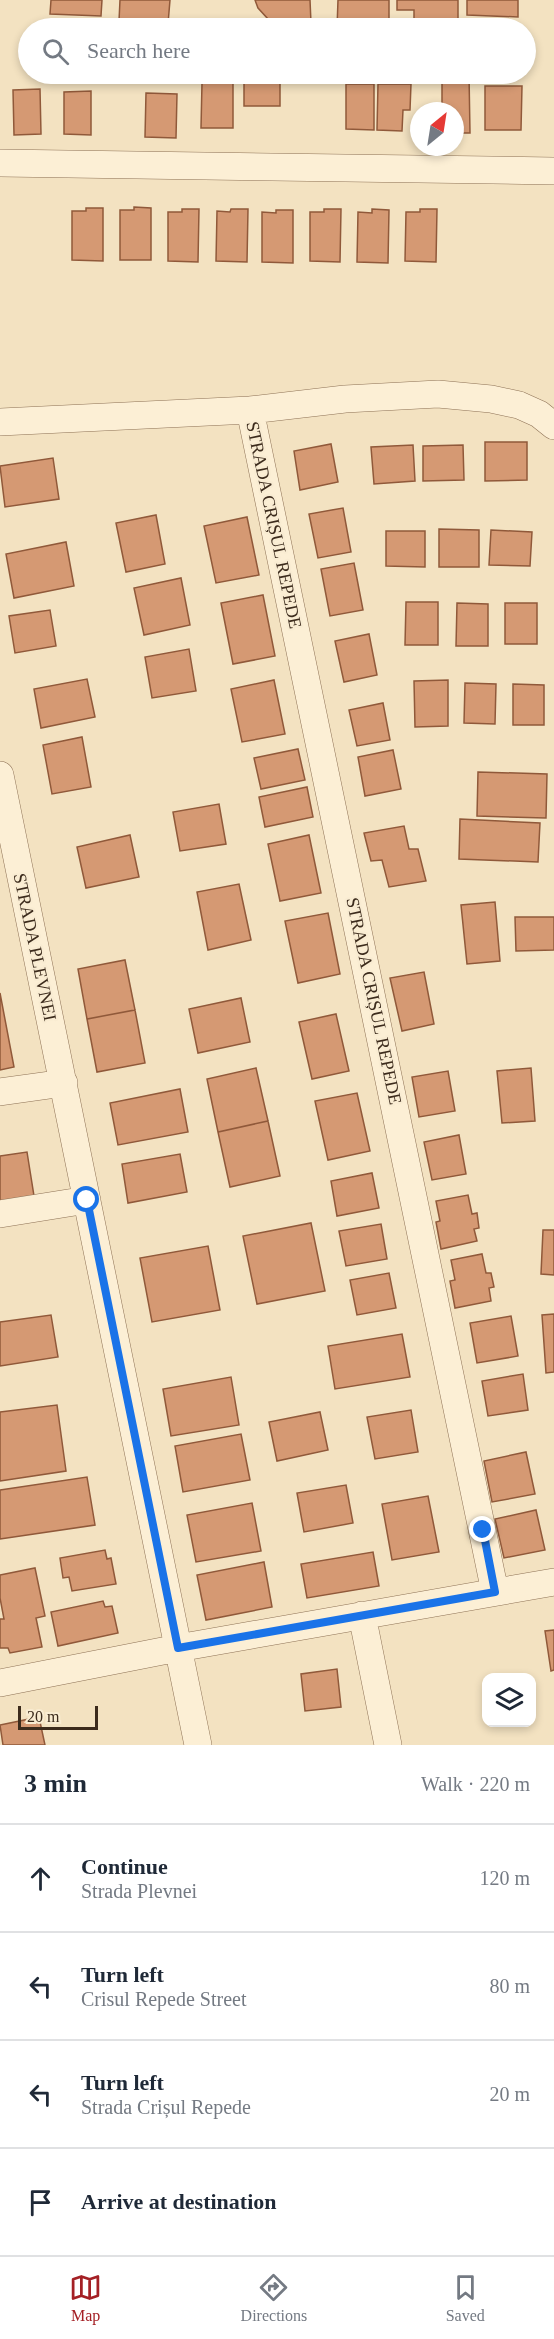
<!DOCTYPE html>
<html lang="en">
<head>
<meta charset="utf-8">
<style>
  body { margin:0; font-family:Georgia,serif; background:#f2f2f3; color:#1f2937 }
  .controls { position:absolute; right:18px; bottom:18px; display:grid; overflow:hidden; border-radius:12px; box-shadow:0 3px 9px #0003 }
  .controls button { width:54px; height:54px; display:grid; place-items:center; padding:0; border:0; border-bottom:2px solid #e0e1e3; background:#fff; color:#1f2937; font:30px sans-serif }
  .compass { position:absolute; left:410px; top:102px; width:54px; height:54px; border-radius:50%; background:#fff; box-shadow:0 3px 9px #0003; rotate:30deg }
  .scale { position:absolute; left:18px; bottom:15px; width:80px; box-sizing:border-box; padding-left:6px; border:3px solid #3c2b1c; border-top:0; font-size:16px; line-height:21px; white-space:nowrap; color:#3c2b1c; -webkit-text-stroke:4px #f9ecd2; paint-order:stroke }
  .stop { position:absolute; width:18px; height:18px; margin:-14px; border:4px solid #1a73e8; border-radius:50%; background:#fff }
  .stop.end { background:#1a73e8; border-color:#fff; box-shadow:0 2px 6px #0008 }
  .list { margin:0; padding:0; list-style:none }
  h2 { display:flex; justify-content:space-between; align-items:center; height:78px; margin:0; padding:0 24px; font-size:26px }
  h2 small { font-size:20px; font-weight:400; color:#747a83 }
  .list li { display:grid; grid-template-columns:39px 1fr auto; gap:18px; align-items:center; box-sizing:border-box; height:108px; padding:0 24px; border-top:2px solid #e0e1e3 }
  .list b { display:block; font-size:22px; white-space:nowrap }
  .list p { margin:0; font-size:20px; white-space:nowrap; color:#747a83 }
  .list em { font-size:20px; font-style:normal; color:#747a83 }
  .icon { flex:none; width:33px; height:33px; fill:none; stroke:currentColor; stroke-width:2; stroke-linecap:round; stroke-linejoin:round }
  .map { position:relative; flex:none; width:554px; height:1745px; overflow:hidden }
  .search { position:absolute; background:#fff; box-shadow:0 3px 9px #0003; left:18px; right:18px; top:18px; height:66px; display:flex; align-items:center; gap:15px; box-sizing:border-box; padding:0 21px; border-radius:33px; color:#747a83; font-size:22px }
  .sheet { height:510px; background:#fff }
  nav { display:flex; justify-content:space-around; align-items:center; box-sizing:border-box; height:84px; border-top:2px solid #e0e1e3; background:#fff; font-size:16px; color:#747a83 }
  nav a { display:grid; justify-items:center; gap:3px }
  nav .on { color:#a42025 }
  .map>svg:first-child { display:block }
</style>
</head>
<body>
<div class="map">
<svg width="554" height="1745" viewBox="0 0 554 1745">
  <rect width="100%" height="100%" fill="#f3e2c1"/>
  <!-- building -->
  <path fill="#d59973" stroke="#90593a" stroke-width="1.5" d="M51,0H102L101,16L50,14Z
    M120,0H170L168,24L119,21Z
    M255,0H310L311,23L283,24L269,20L258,8Z
    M338,0H389V28H337Z
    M397,0H458V21L414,22V10H397Z
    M467,0H518V17L467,15Z
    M244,74H280V106H244Z
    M442,74H469L470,133H455V111H442Z
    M202,83H233V128H201Z
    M346,84H374V130L346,129Z
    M378,84H411L410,110H403L402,131L377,130Z
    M485,86H522L521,130H485Z
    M40,89L41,134L14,135L13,90Z
    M91,91V135L64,134V92Z
    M146,93L177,94L176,138L145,137Z
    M134,207L151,208V260H120V210H134Z
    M86,208H103V261L72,260V211H86Z
    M182,209H199L198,262L168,261V212H182Z
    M231,209H248L247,262L216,261L217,211L230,212Z
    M324,209H341L340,262L310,261V212H324Z
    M372,209L389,210L388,263L357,262L358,212L372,213Z
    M420,209H437L436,262L405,261L406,212H420Z
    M276,210H293V263L262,262V212L276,213Z
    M485,442H527V480L485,481Z
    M331,444L338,482L300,490L294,451Z
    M413,445L415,481L374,484L371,447Z
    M463,445L464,480L423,481V446Z
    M53,458L59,499L5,507L0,466Z
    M343,508L351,552L318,558L309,514Z
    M156,515L165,564L126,572L116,523Z
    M247,517L259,575L216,583L204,526Z
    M439,529L479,530V567H439Z
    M491,530L532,532L530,566L489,565Z
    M386,531H425V567L386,566Z
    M66,542L74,586L14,598L6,554Z
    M354,563L363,610L330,616L321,569Z
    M181,578L190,625L144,635L134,588Z
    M263,595L275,656L233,664L221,603Z
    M406,602H438V645H405Z
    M457,603L488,604V646H456Z
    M505,603H537V644H505Z
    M50,610L56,646L15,653L9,616Z
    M369,634L377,675L344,682L335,641Z
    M189,649L196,691L152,698L145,657Z
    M87,679L95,717L41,728L34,689Z
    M274,680L285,734L242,742L231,689Z
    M448,680V726L415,727L414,681Z
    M465,683L496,684L495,724L464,723Z
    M513,684L544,685V725H513Z
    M383,703L390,740L357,746L349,710Z
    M82,737L91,787L52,794L43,745Z
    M298,749L305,780L261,789L254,758Z
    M393,750L401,789L365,796L358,757Z
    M478,772L547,774L546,818L477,816Z
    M307,787L313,817L265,827L259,797Z
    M219,804L226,844L180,851L173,812Z
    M460,819L540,823L538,862L459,859Z
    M404,826L409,849H418L426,881L389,887L382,860L371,861L364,833Z
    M130,835L139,877L86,888L77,847Z
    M309,835L321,893L280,901L268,844Z
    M239,884L251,940L208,950L197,892Z
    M495,902L500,961L467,964L461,905Z
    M328,913L340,974L298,983L285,921Z
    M515,917H554V950L516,951Z
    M125,960L135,1010L87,1019L78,969Z
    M424,972L434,1024L402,1031L390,978Z
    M0,993L14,1067L0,1070Z
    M241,998L250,1042L198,1053L189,1009Z
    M135,1010L145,1063L97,1072L87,1019Z
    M336,1014L349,1071L312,1079L299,1022Z
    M256,1068L268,1121L218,1132L207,1079Z
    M531,1068L535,1121L502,1123L497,1071Z
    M448,1071L455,1111L419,1117L412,1077Z
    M180,1089L188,1132L118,1145L110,1103Z
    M357,1093L370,1151L328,1160L315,1101Z
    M268,1121L280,1176L230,1187L218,1132Z
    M459,1135L466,1174L432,1180L424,1142Z
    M27,1152L34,1196L0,1202V1156Z
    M180,1154L187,1192L128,1203L122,1164Z
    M372,1173L379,1208L337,1216L331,1181Z
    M468,1195L472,1214L477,1213L479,1228L474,1229L477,1241L441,1249L436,1222L440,1221L436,1201Z
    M311,1223L325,1291L257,1304L243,1236Z
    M381,1224L387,1259L346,1266L339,1231Z
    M543,1230H554V1275L541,1274Z
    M208,1246L220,1310L152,1322L140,1258Z
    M482,1254L486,1273H491L494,1287L489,1288L491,1301L455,1308L450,1281L455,1280L451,1260Z
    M389,1273L396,1308L357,1315L350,1280Z
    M554,1314V1372L546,1373L542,1315Z
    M51,1315L58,1357L0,1366V1322Z
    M511,1316L518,1356L477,1363L470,1323Z
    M402,1334L410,1377L335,1389L328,1346Z
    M523,1374L528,1410L488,1416L482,1381Z
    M231,1377L239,1425L171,1436L163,1389Z
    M57,1405L66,1471L0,1481V1412Z
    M411,1410L418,1452L375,1459L367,1417Z
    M320,1412L328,1450L277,1461L269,1422Z
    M241,1434L250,1480L183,1492L175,1446Z
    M526,1452L535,1494L492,1502L484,1461Z
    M87,1477L95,1525L0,1539V1490Z
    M346,1485L353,1523L304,1532L297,1493Z
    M428,1496L439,1552L392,1560L382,1504Z
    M252,1503L261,1551L196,1562L187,1515Z
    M536,1510L545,1550L504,1558L495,1519Z
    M105,1550L107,1559L111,1558L116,1584L72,1591L69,1577L63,1578L60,1558Z
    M373,1552L379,1586L307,1598L301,1564Z
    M264,1562L272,1607L206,1620L197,1575Z
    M35,1568L45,1616L36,1618L42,1647L10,1653L8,1648H0V1619H4L0,1598V1575Z
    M103,1601L105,1607L112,1606L118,1633L58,1646L51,1612Z
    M554,1630V1670L551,1671L545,1631Z
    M337,1669L341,1707L305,1711L301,1674Z
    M39,1717L45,1745H3L0,1725Z"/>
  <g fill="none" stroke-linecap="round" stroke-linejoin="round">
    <!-- street casing -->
    <g stroke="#8e7256" stroke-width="28">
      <path id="street" d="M0,163L554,171
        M250,410L495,1592
        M0,422L250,410L345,399L438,394L491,399L519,405L539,414L554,426
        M0,775L198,1745
        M0,1092L64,1083
        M0,1214L87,1200
        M362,1615L388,1745
        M0,1683L178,1648L554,1582"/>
    </g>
    <!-- street -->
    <use href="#street" stroke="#fcefd5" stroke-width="27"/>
  </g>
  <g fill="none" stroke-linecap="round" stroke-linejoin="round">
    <!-- route -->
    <path stroke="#1a73e8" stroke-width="8" d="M87,1200L178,1648L495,1592L483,1530"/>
  </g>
  <g text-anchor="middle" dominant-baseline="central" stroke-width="4.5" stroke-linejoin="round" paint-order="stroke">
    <!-- street labels -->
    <g font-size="18" fill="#3c2b1c" stroke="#f9ecd2">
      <text transform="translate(274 525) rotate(78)">STRADA CRIȘUL REPEDE</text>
      <text transform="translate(35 947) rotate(78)">STRADA PLEVNEI</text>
      <text transform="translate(374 1001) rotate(78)">STRADA CRIȘUL REPEDE</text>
    </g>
  </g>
</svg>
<div class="controls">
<button><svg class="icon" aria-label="layers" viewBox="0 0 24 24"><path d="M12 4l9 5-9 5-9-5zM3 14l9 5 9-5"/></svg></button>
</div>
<svg class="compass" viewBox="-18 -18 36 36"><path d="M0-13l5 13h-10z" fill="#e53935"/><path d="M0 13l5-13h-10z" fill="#747a83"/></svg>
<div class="scale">20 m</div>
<div class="stop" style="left:87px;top:1200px"></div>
<div class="stop end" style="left:483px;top:1530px"></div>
<div class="search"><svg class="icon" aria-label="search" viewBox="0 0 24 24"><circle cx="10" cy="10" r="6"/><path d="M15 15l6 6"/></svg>Search here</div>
</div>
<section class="sheet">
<h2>3 min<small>Walk · 220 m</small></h2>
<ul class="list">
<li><svg class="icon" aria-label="ahead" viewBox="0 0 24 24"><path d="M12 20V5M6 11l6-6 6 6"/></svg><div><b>Continue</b><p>Strada Plevnei</p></div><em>120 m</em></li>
<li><svg class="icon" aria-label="left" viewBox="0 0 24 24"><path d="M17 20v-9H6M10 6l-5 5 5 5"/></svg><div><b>Turn left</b><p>Crisul Repede Street</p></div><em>80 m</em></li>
<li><svg class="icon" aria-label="left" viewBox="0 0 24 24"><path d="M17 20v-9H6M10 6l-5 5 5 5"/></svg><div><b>Turn left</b><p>Strada Crișul Repede</p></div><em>20 m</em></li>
<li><svg class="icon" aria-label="arrive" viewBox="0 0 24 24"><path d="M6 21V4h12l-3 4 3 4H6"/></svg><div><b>Arrive at destination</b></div></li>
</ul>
</section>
<nav>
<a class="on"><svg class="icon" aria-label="map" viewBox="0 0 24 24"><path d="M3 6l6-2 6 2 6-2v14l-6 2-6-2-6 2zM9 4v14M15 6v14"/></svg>Map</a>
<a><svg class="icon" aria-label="directions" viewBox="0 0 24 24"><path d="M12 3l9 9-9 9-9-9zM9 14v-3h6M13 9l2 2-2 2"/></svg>Directions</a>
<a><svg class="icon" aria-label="saved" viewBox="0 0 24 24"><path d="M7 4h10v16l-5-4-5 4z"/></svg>Saved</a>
</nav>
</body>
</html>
